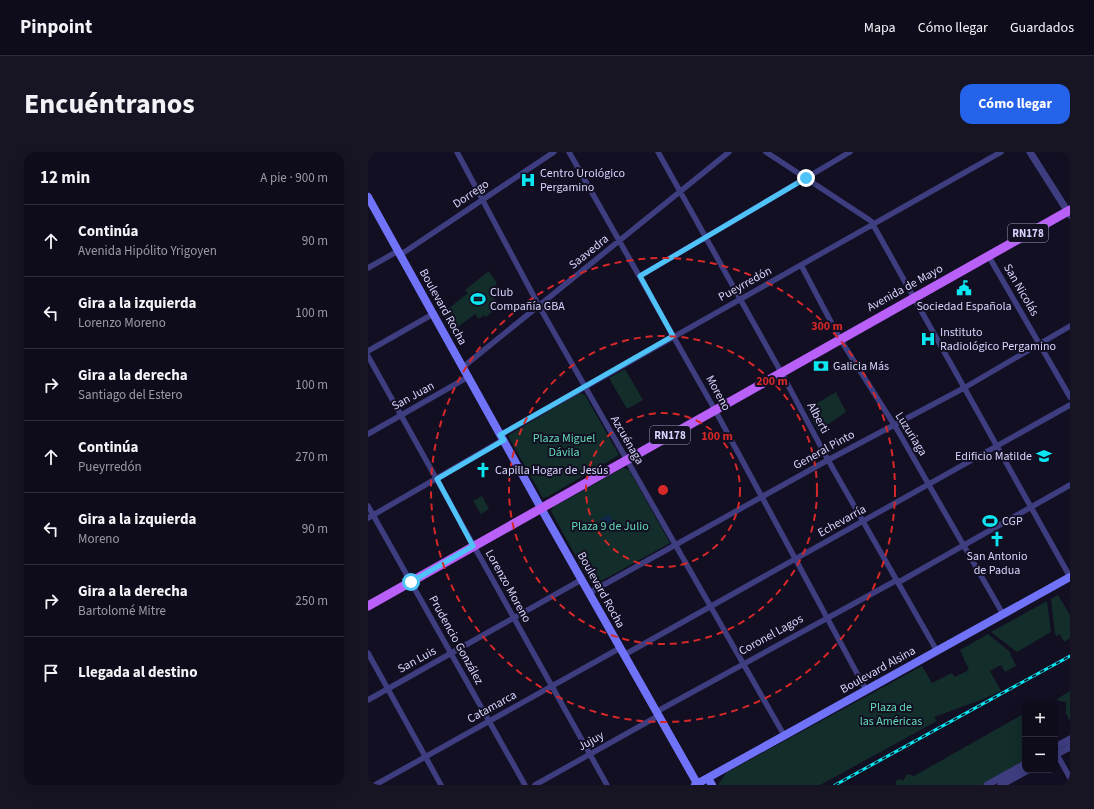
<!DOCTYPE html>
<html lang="es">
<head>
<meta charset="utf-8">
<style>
  body { margin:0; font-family:"Source Sans 3",sans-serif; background:#171423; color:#f1f3f6 }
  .controls { position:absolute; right:12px; bottom:12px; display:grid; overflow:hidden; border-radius:8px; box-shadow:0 4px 16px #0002 }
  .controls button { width:36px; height:36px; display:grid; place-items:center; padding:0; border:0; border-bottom:1px solid #2e2b39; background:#0e0b1a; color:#f1f3f6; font:20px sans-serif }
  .stop { position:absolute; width:12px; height:12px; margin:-9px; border:3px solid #4fc3f7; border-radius:50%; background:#fff }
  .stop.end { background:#4fc3f7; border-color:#fff; box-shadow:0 1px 4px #0008 }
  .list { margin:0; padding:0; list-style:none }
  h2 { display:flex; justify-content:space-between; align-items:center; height:52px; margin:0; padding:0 16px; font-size:17px }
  h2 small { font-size:13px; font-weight:400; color:#9b9ba2 }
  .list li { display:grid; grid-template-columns:26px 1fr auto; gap:12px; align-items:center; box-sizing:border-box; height:72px; padding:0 16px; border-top:1px solid #2e2b39 }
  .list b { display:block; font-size:15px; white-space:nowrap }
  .list p { margin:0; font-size:13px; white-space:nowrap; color:#9b9ba2 }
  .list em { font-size:13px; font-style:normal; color:#9b9ba2 }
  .icon { flex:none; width:22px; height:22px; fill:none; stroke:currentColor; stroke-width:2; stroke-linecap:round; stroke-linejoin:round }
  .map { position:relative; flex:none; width:702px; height:633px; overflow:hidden; border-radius:12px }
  header { display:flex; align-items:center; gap:24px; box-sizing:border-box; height:56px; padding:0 20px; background:#0e0b1a; border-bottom:1px solid #2e2b39 }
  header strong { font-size:19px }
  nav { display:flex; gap:22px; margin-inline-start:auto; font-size:14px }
  .intro { display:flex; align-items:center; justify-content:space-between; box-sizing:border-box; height:96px; padding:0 24px }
  h1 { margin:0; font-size:28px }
  .button { padding:10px 18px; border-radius:12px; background:#2563eb; color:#fff; font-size:14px; font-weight:700 }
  main { display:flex; gap:24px; padding:0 24px }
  aside { flex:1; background:#0e0b1a; border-radius:12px; box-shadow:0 4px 16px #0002 }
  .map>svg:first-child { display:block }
</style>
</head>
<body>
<header>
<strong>Pinpoint</strong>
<nav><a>Mapa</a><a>Cómo llegar</a><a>Guardados</a></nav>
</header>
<div class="intro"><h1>Encuéntranos</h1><a class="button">Cómo llegar</a></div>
<main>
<aside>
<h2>12 min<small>A pie · 900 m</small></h2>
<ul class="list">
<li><svg class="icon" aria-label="ahead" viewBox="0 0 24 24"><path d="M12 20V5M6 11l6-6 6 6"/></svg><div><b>Continúa</b><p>Avenida Hipólito Yrigoyen</p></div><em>90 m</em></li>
<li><svg class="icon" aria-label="left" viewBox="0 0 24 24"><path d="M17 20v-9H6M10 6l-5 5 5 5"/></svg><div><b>Gira a la izquierda</b><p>Lorenzo Moreno</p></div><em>100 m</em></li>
<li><svg class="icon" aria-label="right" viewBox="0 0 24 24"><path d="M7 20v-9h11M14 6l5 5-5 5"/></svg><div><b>Gira a la derecha</b><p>Santiago del Estero</p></div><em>100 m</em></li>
<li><svg class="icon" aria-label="ahead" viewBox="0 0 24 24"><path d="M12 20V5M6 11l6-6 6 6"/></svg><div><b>Continúa</b><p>Pueyrredón</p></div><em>270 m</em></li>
<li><svg class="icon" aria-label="left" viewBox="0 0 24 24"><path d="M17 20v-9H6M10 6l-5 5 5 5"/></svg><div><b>Gira a la izquierda</b><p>Moreno</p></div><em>90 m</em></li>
<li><svg class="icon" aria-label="right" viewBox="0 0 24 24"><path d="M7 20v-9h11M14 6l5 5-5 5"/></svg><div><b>Gira a la derecha</b><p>Bartolomé Mitre</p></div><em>250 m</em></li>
<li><svg class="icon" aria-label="arrive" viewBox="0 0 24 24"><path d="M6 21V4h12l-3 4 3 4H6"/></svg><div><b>Llegada al destino</b></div></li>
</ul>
</aside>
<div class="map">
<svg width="702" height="633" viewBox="0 0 702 633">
  <rect width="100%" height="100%" fill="#120f23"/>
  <!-- green -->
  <path fill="#132d2b" d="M121,119L129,131L121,141L132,153L118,165L116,163L111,167L107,162L86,178L76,160L100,141L97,138Z
    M257,217L275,248L259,257L241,226Z
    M468,240L478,260L450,279L439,257Z
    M211,241L217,243L251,303L179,345L175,346L141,286V283Z
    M255,316L261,318L302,391L226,433L222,430L183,359L185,355Z
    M114,344L121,357L113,362L105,349Z
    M690,443L702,463V486L696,490L692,482L688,484L687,482L683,447Z
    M679,449L683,480L649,500L623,480Z
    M620,482L641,499L648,514L637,520L633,513L622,519L633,539L613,548L566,565L569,569L452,633H350L358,621L554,514L564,531L584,521L587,525L601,518L592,498Z
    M702,539V569L698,561V550L691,549L689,547Z
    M657,561V609L614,633H528V629L533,627L535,629L539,622L546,624Z"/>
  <!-- water -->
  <path fill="#102747" d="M241,362L247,374L238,379L232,367Z"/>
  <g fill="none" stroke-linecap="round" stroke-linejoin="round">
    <!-- minor -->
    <path stroke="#3d3d80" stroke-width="5.5" d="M89,0L171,154L416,583
      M201,0L347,258L498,538
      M290,0L413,220L460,308L569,499
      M398,0L503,69L702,425
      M32,103L186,0
      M620,103L702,245
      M433,113L472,187L530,279L635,462
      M0,116L30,99
      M272,124L482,0
      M0,199L65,162
      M0,204L239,633
      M95,215L361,0
      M0,282L100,225
      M132,283L633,0
      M0,354L157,633
      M0,366L135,288
      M531,430L702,333
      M221,441L460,308L596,236L702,174
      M0,501L73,633
      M256,503L702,253
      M0,548L213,428
      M288,560L529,428
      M687,599L702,626
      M7,633L252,496
      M167,633L290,564"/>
    <!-- tertiary -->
    <path stroke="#3d3d80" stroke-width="7" d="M662,0L702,63
      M687,595L702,587
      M687,603L702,595
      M619,633L657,612
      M633,633L660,618"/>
    <!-- secondary -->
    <path stroke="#7073f8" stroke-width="8" d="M0,45L178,365L330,633
      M340,626L344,633
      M327,633L702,425"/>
    <!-- primary -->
    <path stroke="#b860f8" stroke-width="9" d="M0,454L702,58"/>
    <!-- rail casing -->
    <g stroke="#0be6f1" stroke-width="3">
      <path id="rail" d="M467,633L702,504"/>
    </g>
    <!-- rail -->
    <use href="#rail" stroke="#120f23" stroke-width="1.5" stroke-dasharray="4.5" stroke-linecap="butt"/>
  </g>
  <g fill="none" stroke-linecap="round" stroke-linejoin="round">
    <!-- route -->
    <path stroke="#4fc3f7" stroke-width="5" d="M43,430L105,394L69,327L136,288L132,283L305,184L272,124L438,26"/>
  </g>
  <!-- distance rings -->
  <g fill="none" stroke="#d62828" stroke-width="2" stroke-dasharray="7 5">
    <circle cx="295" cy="338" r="77"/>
    <circle cx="295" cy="338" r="154"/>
    <circle cx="295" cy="338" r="232"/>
  </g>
  <!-- icons -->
  <defs>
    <g id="hospital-bare" transform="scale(1.2)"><path d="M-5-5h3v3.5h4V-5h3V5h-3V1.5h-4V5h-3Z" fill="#0be6f1" stroke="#120f23" stroke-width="2.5" paint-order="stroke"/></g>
    <g id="civic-bare" transform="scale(1.2)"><path d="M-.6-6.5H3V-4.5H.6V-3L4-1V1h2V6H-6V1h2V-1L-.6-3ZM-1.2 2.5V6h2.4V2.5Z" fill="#0be6f1" stroke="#120f23" stroke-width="2.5" paint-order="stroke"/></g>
    <g id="stadium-bare" transform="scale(1.2)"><path d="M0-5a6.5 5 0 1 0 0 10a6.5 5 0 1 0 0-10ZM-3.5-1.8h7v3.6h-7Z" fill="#0be6f1" stroke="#120f23" stroke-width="2.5" paint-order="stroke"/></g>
    <g id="bank-bare" transform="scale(1.2)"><path d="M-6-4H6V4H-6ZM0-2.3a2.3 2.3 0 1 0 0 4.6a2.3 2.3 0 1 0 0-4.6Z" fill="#0be6f1" stroke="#120f23" stroke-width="2.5" paint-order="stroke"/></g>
    <g id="university-bare" transform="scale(1.2)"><path d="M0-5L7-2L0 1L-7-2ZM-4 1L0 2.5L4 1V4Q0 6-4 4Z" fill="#0be6f1" stroke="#120f23" stroke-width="2.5" paint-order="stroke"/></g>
    <g id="church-bare" transform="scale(1.2)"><path d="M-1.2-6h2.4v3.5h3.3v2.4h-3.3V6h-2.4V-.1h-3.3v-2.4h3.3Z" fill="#0be6f1" stroke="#120f23" stroke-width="2.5" paint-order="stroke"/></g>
  </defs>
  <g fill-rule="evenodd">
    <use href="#hospital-bare" x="160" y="28"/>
    <use href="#civic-bare" x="596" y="136"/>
    <use href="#stadium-bare" x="110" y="147"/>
    <use href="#hospital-bare" x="560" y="187"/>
    <use href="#bank-bare" x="453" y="214"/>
    <use href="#university-bare" x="676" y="304"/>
    <use href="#church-bare" x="115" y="318"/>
    <use href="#stadium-bare" x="622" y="369"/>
    <use href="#church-bare" x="629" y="387"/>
  </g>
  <g text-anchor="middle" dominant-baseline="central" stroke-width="4" stroke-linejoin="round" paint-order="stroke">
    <!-- shield labels -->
    <g fill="#120f23" stroke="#9c99bc" stroke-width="1">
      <rect x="640" y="72" width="40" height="18" rx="3"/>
      <rect x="282" y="274" width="40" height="18" rx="3"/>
    </g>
    <g font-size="11" font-weight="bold" fill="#d7d4fd">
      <text x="660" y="81">RN178</text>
      <text x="302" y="283">RN178</text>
    </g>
    <!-- poi labels -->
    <g font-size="12" fill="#d7d4fd" stroke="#120f23" text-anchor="start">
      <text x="172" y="21">Centro Urológico<tspan x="172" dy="14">Pergamino</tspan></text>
      <text x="122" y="140">Club<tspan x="122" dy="14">Compañía GBA</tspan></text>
      <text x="596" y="154" text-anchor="middle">Sociedad Española</text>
      <text x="572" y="180">Instituto<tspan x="572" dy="14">Radiológico Pergamino</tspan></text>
      <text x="465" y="214">Galicia Más</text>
      <text x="664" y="304" text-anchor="end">Edificio Matilde</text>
      <text x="127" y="318">Capilla Hogar de Jesús</text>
      <text x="634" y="369">CGP</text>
      <text x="629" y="404" text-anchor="middle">San Antonio<tspan x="629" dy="14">de Padua</tspan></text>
    </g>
    <!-- street labels -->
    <g font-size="12" fill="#d7d4fd" stroke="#120f23">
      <text transform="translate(103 42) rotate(-34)">Dorrego</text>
      <text transform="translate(221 100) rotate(-39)">Saavedra</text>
      <text transform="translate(377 132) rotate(-29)">Pueyrredón</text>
      <text transform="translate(537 136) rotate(-29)">Avenida de Mayo</text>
      <text transform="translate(653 138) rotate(60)">San Nicolás</text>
      <text transform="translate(75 155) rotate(61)">Boulevard Rocha</text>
      <text transform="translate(350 241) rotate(61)">Moreno</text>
      <text transform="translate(45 244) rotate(-29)">San Juan</text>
      <text transform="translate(450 266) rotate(62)">Alberti</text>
      <text transform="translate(543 282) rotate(58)">Luzuriaga</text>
      <text transform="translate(259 288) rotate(60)">Azcuénaga</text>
      <text transform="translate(456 298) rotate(-29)">General Pinto</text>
      <text transform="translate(474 369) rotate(-29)">Echevarría</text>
      <text transform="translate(140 434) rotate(61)">Lorenzo Moreno</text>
      <text transform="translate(233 438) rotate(61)">Boulevard Rocha</text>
      <text transform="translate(403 483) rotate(-29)">Coronel Lagos</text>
      <text transform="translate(88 488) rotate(61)">Prudencio González</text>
      <text transform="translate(49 508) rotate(-29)">San Luis</text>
      <text transform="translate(510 518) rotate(-29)">Boulevard Alsina</text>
      <text transform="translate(124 555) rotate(-29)">Catamarca</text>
      <text transform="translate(223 589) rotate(-29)">Jujuy</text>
    </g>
    <!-- park labels -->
    <g font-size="12" fill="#63dab6" stroke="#120f23">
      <text x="196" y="286">Plaza Miguel<tspan x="196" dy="14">Dávila</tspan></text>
      <text x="242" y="374">Plaza 9 de Julio</text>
      <text x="523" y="555">Plaza de<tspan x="523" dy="14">las Américas</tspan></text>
    </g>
  </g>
  <circle cx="295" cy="338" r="6" fill="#d62828" stroke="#120f23" stroke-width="2"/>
  <g font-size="12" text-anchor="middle" font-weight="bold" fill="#d62828" stroke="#120f23" stroke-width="4" stroke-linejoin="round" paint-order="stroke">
    <text x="459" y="178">300 m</text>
    <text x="404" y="233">200 m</text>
    <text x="349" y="288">100 m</text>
  </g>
</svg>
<div class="controls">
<button>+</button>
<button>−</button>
</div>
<div class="stop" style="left:43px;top:430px"></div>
<div class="stop end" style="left:438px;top:26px"></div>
</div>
</main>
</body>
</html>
